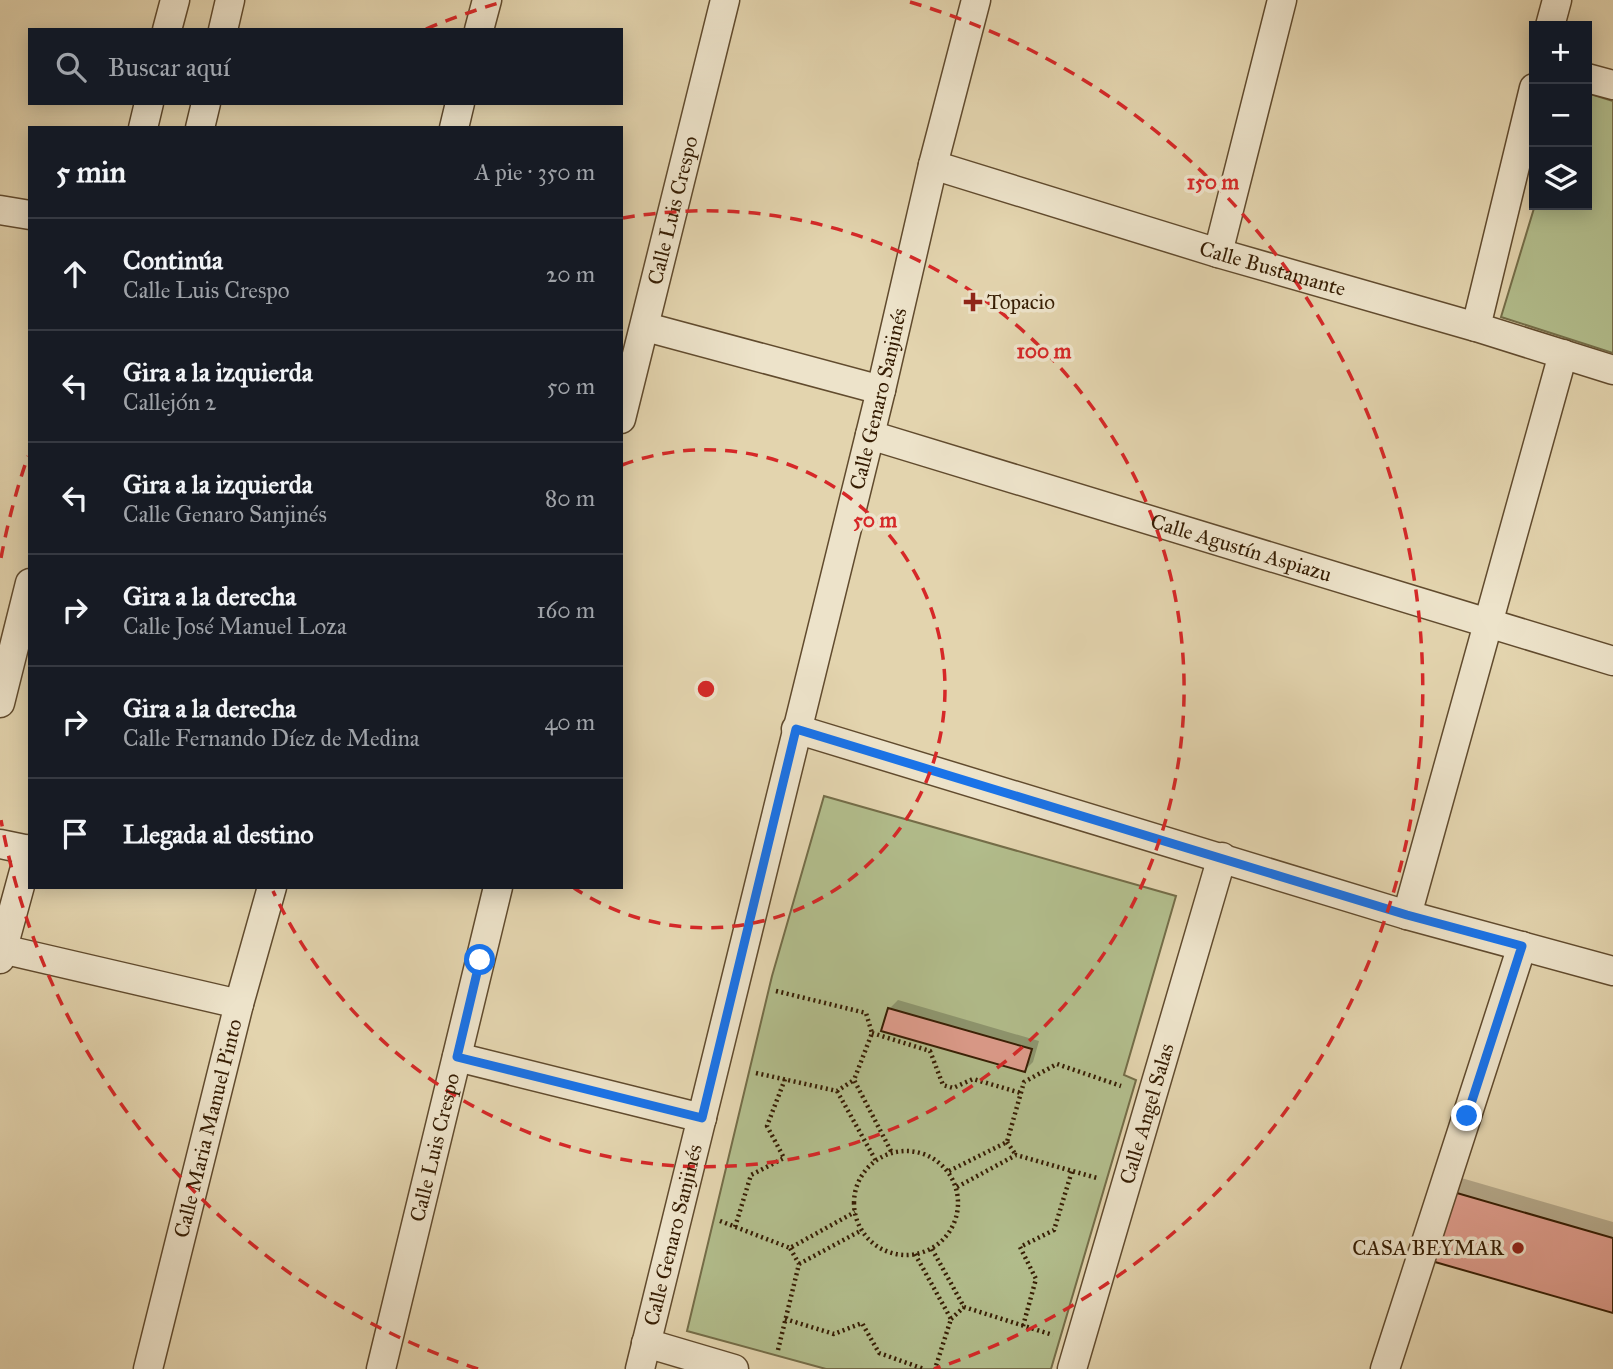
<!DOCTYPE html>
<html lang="es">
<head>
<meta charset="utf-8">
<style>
  body { margin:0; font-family:"IM FELL Great Primer",serif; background:#242831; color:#f1f3f6 }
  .controls { position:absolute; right:21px; top:21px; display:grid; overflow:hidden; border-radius:0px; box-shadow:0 4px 18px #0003 }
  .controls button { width:63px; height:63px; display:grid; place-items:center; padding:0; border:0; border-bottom:2px solid #363941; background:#171b24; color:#f1f3f6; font:35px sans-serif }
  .stop { position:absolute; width:21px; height:21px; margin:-16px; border:5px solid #1a73e8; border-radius:50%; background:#fff }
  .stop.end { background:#1a73e8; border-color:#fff; box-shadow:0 2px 7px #0008 }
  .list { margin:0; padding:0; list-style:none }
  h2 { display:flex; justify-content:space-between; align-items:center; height:91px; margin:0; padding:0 28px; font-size:30px }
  h2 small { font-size:23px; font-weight:400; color:#9ea1a6 }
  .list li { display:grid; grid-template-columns:46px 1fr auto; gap:21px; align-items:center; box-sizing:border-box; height:112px; padding:0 28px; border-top:2px solid #363941 }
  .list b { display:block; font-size:26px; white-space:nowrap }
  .list p { margin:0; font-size:23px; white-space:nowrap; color:#9ea1a6 }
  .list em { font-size:23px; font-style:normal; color:#9ea1a6 }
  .icon { flex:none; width:38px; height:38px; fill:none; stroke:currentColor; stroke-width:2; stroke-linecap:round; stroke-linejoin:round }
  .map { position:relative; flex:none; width:1613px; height:1369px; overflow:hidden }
  .search { position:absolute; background:#171b24; box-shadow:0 4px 18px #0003; left:28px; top:28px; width:595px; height:77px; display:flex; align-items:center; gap:18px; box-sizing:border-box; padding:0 24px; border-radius:0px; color:#9ea1a6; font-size:26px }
  .panel { position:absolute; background:#171b24; box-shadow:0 4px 18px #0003; left:28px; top:126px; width:595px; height:763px; border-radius:0px }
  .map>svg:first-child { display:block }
</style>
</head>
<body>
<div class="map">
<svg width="1613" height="1369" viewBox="0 0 1613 1369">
  <rect width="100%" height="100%" fill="#e3d4ae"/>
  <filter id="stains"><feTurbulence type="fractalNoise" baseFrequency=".00286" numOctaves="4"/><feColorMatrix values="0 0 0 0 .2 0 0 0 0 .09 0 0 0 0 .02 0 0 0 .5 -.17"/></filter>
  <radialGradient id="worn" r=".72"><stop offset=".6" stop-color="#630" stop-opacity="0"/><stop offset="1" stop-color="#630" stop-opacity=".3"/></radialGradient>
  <!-- green -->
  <path fill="#b2bd8c" stroke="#746d48" stroke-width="2" d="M1587,93L1613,101V353L1501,317L1535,205H1587Z
    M824,796L1176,896L1124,1075L1136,1080L1051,1369H826L687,1331L772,976Z"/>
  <!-- shadow -->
  <path fill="#0003" d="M898,1000L1039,1041L1033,1062L1025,1070L889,1009Z
    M1458,1177L1613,1222V1311L1423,1256Z"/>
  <!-- building -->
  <path fill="#df9d8d" stroke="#361d03" stroke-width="2" d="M888,1008L1032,1049L1025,1072L881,1031Z
    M1443,1189L1613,1238V1313L1421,1258Z"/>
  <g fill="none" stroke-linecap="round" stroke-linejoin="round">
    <!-- street casing -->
    <g stroke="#614b2e" stroke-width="31">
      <g id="street">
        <path d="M1550,26L1557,0"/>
        <path d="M167,30L175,0"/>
        <path d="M223,30L230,0"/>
        <path d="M479,30L487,0"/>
        <path d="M1587,78L1613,85"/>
        <path d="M143,128L149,103"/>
        <path d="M200,128L206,103"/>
        <path d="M454,128L460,103"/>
        <path id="s1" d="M933,165L1218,253L1476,327L1613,370"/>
        <path d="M0,210L30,215"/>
        <path d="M1218,253L1282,0"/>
        <path d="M646,327L881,390"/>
        <path d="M1476,327L1534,88"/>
        <path id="s2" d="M621,419L725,0"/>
        <path id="s3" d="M870,435L1613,661"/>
        <path d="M0,703L30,583"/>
        <path d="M796,729L1407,915L1613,971"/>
        <path d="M0,844L29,850"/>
        <path d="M1407,915L1563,354"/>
        <path d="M2,949L239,1004"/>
        <path d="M0,959L30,849"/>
        <path d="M457,1057L702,1118"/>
        <path d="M646,1343L734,1369"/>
        <path id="s4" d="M148,1369L239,1004L272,887"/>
        <path id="s5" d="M381,1369L498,887"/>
        <path id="s6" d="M640,1369L881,390L933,165L976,0"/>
        <path id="s7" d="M1072,1369L1222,857"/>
        <path d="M1385,1369L1522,946"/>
      </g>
    </g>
    <!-- path -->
    <path stroke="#361d03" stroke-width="4.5" stroke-dasharray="2 3.5" stroke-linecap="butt" d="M776,991L866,1013L872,1033L854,1080L892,1153
      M872,1033L930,1051L943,1085L953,1088L973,1079L1021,1093
      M756,1073L837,1091L854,1080
      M837,1091L876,1161
      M1007,1142L1016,1155
      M854 1203a52 52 0 1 1 104 0a52 52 0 1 1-104 0Z
      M949,1171L1007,1142L1024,1082L1057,1064L1121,1086
      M957,1187L1016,1155L1097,1178
      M720,1221L790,1248L855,1212
      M735,1227L751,1175L784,1158L767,1126L785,1079
      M932,1249L964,1307L1053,1335
      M915,1254L951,1319L935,1369
      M799,1264L862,1230
      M785,1319L834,1334L862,1323L879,1353L924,1369
      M951,1319L964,1307
      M1023,1326L1036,1279L1020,1247L1054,1230L1072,1171
      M778,1350L799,1264L790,1248"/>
    <!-- street -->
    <use href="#street" stroke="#ede3ca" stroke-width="28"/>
  </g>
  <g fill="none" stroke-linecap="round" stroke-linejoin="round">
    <!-- route -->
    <path stroke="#1a73e8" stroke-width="9" d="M480,960L457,1057L702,1118L796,729L1407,915L1522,946L1467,1116"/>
  </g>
  <!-- distance rings -->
  <g fill="none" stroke="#d62828" stroke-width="3.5" stroke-dasharray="12 9">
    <path d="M622 465A239 239 0 1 1 574 888"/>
    <path d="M623 218A478 478 0 1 1 273 891"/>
    <path d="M478 1369A717 717 0 0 1 1 820M1 558A717 717 0 0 1 28 456M426 29A717 717 0 0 1 502 2M910 2A717 717 0 0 1 934 1369"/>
  </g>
  <!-- markers -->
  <g fill="#8f2418" stroke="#ede3ca" stroke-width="2.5">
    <path d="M969.5 291.5h7v7h7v7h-7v7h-7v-7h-7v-7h7z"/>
    <circle cx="1518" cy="1248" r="7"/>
  </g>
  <g text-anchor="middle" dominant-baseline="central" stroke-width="7" stroke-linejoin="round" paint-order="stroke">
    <!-- street labels -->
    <g font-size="21" fill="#361d03" stroke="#ede3ca">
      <text stroke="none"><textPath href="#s2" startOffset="215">Calle Luis Crespo</textPath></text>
      <text stroke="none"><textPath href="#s1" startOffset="355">Calle Bustamante</textPath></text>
      <text stroke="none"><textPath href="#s6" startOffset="999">Calle Genaro Sanjinés</textPath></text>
      <text stroke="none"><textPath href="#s3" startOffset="388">Calle Agustín Aspiazu</textPath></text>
      <text stroke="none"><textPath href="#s7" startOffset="266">Calle Angel Salas</textPath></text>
      <text stroke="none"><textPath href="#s4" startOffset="248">Calle Maria Manuel Pinto</textPath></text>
      <text stroke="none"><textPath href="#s5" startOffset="228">Calle Luis Crespo</textPath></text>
      <text stroke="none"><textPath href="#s6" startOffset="138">Calle Genaro Sanjinés</textPath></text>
    </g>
    <!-- poi labels -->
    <g font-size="21" fill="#361d03" stroke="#ede3ca" text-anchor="start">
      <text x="987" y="302">Topacio</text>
      <text x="1504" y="1248" text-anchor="end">CASA BEYMAR</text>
    </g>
  </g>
  <circle cx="706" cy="689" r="10" fill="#d62828" stroke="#ede3ca" stroke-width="3.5"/>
  <g font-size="21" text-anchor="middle" font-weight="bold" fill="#d62828" stroke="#ede3ca" stroke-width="7" stroke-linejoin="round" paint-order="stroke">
    <text x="1213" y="189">150 m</text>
    <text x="1044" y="358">100 m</text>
    <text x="875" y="527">50 m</text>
  </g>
  <rect width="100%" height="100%" filter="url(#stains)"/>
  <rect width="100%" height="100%" fill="url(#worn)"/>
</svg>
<div class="controls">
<button>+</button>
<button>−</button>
<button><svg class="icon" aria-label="layers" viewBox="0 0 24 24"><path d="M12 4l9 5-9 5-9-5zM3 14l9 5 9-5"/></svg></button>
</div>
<div class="stop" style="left:480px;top:960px"></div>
<div class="stop end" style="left:1467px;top:1116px"></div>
<div class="search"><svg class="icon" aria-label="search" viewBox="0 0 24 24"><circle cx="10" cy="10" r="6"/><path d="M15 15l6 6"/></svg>Buscar aquí</div>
<section class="panel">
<h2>5 min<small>A pie · 350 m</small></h2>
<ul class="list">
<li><svg class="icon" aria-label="ahead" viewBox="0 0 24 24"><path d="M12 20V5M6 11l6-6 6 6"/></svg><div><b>Continúa</b><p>Calle Luis Crespo</p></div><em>20 m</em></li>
<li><svg class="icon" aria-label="left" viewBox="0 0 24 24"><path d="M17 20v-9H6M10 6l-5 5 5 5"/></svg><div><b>Gira a la izquierda</b><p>Callejón 2</p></div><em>50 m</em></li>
<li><svg class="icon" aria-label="left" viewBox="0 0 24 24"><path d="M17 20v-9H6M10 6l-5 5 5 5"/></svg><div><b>Gira a la izquierda</b><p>Calle Genaro Sanjinés</p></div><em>80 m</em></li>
<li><svg class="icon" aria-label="right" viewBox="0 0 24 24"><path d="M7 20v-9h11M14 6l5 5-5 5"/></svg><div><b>Gira a la derecha</b><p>Calle José Manuel Loza</p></div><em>160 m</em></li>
<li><svg class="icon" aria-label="right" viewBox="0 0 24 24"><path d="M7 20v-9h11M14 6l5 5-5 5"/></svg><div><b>Gira a la derecha</b><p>Calle Fernando Díez de Medina</p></div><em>40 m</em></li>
<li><svg class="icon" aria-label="arrive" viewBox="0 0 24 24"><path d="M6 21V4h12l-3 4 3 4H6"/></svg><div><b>Llegada al destino</b></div></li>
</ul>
</section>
</div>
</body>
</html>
